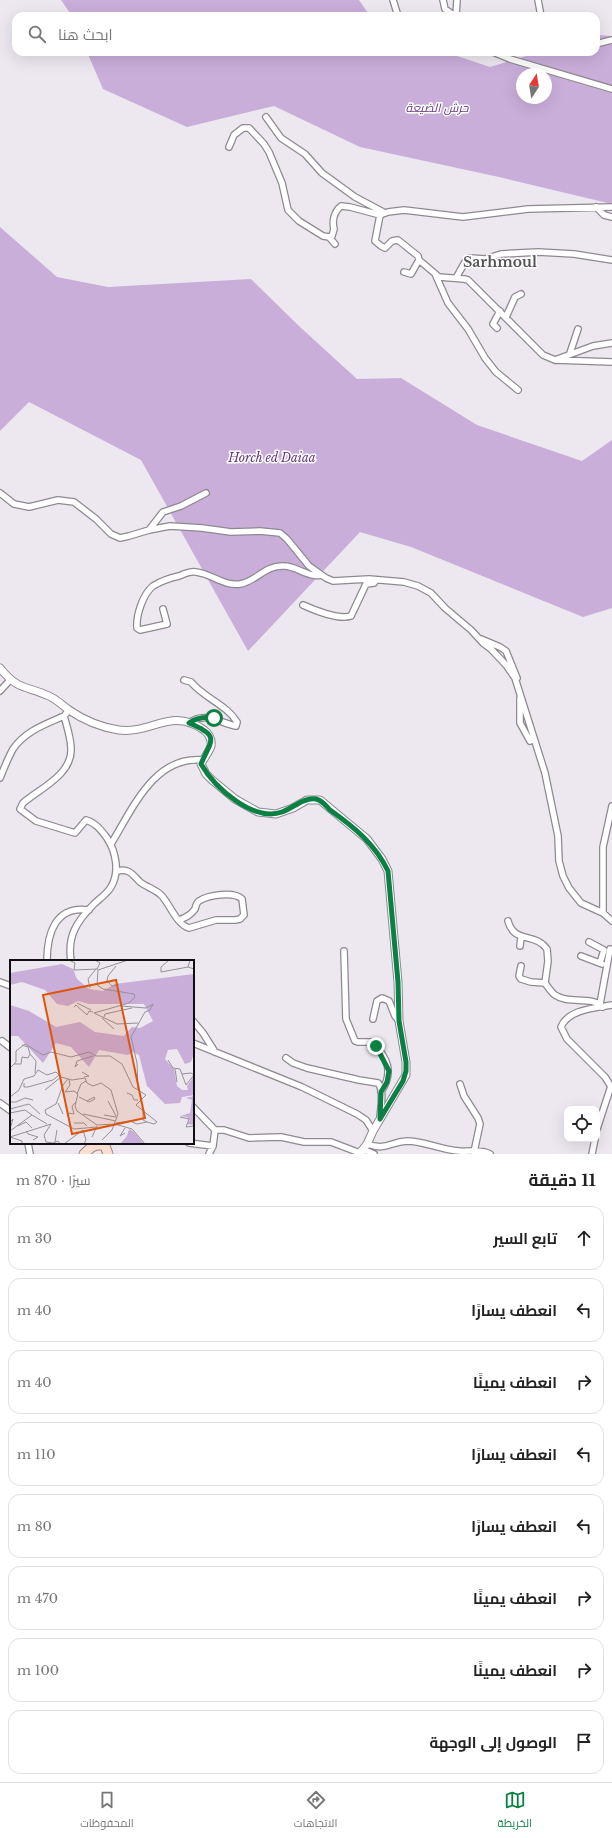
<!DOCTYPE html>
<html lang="ar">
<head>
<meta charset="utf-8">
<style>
  body { margin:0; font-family:"Libre Baskerville",Cairo,serif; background:#f2f2f2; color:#222; direction:rtl }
  .controls { position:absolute; right:12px; bottom:12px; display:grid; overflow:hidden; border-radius:8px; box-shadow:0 4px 16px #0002 }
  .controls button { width:36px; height:36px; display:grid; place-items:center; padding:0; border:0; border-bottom:1px solid #e0e0e0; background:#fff; color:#222; font:20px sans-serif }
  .compass { position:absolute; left:516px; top:68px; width:36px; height:36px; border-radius:50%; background:#fff; box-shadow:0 4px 16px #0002; rotate:12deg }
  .stop { position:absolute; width:12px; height:12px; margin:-9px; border:3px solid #0b8043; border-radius:50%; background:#fff }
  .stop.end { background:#0b8043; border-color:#fff; box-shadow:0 1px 4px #0008 }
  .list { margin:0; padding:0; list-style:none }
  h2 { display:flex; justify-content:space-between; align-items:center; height:52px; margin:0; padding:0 16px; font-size:17px }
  h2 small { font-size:13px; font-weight:400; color:#767676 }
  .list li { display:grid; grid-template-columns:26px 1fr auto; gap:12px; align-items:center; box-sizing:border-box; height:64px; margin:0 8px 8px; padding:0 8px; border:1px solid #e0e0e0; border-radius:12px }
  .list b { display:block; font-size:15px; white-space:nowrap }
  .list em { font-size:13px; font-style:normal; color:#767676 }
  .icon { flex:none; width:22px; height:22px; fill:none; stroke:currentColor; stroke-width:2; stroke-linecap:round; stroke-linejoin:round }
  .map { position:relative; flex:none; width:612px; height:1154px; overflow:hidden; direction:ltr }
  .search { position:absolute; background:#fff; box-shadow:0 4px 16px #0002; left:12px; right:12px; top:12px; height:44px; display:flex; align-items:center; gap:10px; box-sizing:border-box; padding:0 14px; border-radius:12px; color:#767676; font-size:15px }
  .sheet { height:628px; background:#fff }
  nav { display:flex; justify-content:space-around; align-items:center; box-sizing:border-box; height:56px; border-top:1px solid #e0e0e0; background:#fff; font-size:11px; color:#767676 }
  nav a { display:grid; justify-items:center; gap:2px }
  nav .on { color:#0b8043 }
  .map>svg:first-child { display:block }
</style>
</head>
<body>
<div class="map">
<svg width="612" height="1154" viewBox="0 0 612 1154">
  <rect width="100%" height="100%" fill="#ede8f0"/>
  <!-- green -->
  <path fill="#c9aeda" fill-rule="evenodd" d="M61,0H359L370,16H72Z
    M596,35L612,36V204L499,177L360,147L274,106L187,127L103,89L87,52H445L490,67L539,52H596ZM522,74H546V98H522Z
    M0,227L57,277L108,287L251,279L300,327L357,379L401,378L477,425L582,461L612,440V608L583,617L411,547L360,532L248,651L141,460L29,402L0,431Z"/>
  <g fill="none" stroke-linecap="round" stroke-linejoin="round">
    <!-- minor casing -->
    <g stroke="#8e8991" stroke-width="8">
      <path id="minor" d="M393,0L398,16
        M443,0L445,9L455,16
        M538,0L541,16
        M456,16L457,0
        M596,44L612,40
        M493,52L510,59L612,89
        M266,117L281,138L305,154L322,173L355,197L385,213
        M229,147L234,135L243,128H249L264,144L269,152L282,183L288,210L299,221L323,236L329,237L332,236L334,229C332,221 334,212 341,206L350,207L380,215
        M596,207L604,215L612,217
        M612,207L528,209L463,217L404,210L388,212L380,215L375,241L381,246L385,248L392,241L398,240L418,256L419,260L439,277L464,279L468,280L543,355L555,360L612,362
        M329,237L335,244
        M404,272L411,274L419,260
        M436,276L448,303L468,329L485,358L496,372L518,390
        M456,278L465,262L470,258L485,259L501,254L538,252L574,254L612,260
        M506,317L515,297L521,294
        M497,328L493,324L500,311
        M570,353L578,329
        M555,360L593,346L612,343
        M0,493L14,504L29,507L58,500L74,502L96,519L111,534L120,538L129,536L149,530L170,526L202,528L231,532L260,531L280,533L287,539L309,566L326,578L333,581L369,579L404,582L418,586L431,593L445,608L471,630L483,643L491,649L506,665L515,678L545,773L558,836L559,861L563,876L569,888L581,903L603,913L612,921
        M149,530L163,512L181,506L206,493
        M303,605C314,610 339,620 351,616L366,584L374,583L376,580
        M163,609L167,624L140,630L137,628C136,615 143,594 153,586C161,581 170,578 179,576C184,574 190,571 196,572C212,574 223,586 240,584C257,581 265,565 284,566C297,566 308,578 321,575
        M481,639L500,647L506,651L517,678
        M184,680L191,682C204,698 227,705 237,722L236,726C220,723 205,711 189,723
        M0,691L10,680
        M520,698V723L530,741
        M69,710L64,716C67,727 71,738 71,749C72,775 39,789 23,803L20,809L36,821L75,833L86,820C96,823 101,830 107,838C116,852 120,872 111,887C107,894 99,899 94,904C77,921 67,936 71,961
        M0,778C4,768 8,758 13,749C25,731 46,724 64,716
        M111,844C132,810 154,755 203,760
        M117,871C129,868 132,874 140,882C146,887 155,889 161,895C170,904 176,924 189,928L216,920H235L240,919L244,915L242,899C234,891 208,895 199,901C196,903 196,906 195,909C191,915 185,918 179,920
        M603,913V847L612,806
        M508,921C514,944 535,932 547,949L548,961L545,983C548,987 551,992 555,995C569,1005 591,995 603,1007
        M589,942L604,950L600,963
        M520,946L521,937
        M344,951L346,1019L355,1041L358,1042H372C388,1058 394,1072 381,1092
        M581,956L602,964
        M47,961C47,934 55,905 89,910
        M521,966L519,976L521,979L531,982L545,983
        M0,982L11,986
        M600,1004L610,949
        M612,1005C596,1008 568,1009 561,1027L567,1039L605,1077L612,1088
        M373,1019L377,1001L382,998L389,1001L395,1016L399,1021
        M193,1021L203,1033L215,1052
        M2,1041L11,1048
        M193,1043L302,1087L357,1114L366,1120L373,1131
        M286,1058L293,1063L307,1068L359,1080L378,1083C385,1091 380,1109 380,1119
        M460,1084L464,1096L478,1118L480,1124L474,1152
        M0,1103L11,1111
        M193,1107L215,1130
        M597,1129L611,1086
        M215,1130H224L249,1138L281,1137L304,1142H331L360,1153
        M28,1143L30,1154
        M189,1143L213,1146
        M367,1144C387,1151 389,1142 407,1141C424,1141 441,1150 459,1151C469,1152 481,1149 490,1154
        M363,1151H367L374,1154
        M209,1154L213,1146L215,1130
        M592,1154L595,1139"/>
    </g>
    <!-- tertiary casing -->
    <g stroke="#8e8991" stroke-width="9">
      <path id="tertiary" d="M0,668C17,690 27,686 49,696C56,699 62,705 69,710C85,721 99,727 119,730C152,734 171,707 204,730C209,734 212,739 211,746C209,752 204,758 201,764L206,774L212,780L235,799L258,812L276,814L293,808L307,800H320L367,839L382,859L388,871L398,982L399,1021L406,1062V1075L373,1131L367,1144L359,1154"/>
    </g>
    <!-- primary casing -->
    <g stroke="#a6867c" stroke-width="11">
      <path id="primary" d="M84,1154C91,1147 95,1143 105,1146L108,1154"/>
    </g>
    <!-- minor -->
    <use href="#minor" stroke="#fff" stroke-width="5.5"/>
    <!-- tertiary -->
    <use href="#tertiary" stroke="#fff" stroke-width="7"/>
    <!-- primary -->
    <use href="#primary" stroke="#faddd3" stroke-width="9"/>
  </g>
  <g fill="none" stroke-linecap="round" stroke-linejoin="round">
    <!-- route -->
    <path stroke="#0b8043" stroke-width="5" d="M214,718C206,717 196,718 189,723C221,736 211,740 201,764C215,788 253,822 282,812C293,808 304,797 316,799C322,800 326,806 330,810C354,827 375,844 388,871L398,982L399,1021L406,1062V1071L403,1081L380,1119L381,1092L387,1082L389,1071L376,1046"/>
  </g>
  <g text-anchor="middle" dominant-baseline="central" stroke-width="3" stroke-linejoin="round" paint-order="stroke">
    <!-- park labels -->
    <g font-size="12" font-style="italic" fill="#663780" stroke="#fff">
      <text x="437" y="107">حرش الضيعة</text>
      <text x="272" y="457">Horch ed Daiaa</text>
    </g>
    <!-- quarter labels -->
    <g font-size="14" font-weight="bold" fill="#565259" stroke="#fff">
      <text x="500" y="262">Sarhmoul</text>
    </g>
  </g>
  <!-- overview -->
  <g transform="translate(10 960)">
    <rect width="184" height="184" fill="#ede8f0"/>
    <path d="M52,4L63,9L67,19L79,29L93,31L105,24L184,14V93L181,102L175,104L167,89L158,90L155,99L164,109L167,126L172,130H178L177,126L184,116V135L172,137L170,143L155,144L137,126L129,95L123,92L118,95L89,90L79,107L61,87L46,83L33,103L8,76H0V45L19,51L46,67L70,62L85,72L114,76L122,67L130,68L143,61L134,44H79L68,41L58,46L47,44L35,30L12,22L0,25V13ZM184,136V165L177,164L180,160L177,157L170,156L180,153L182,140L176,138ZM119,169L124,172L133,183L110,184L117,176Z" fill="#c9aeda"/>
    <path fill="none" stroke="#959197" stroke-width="1" d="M59,0L65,3L64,10L88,9M85,0L90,3L87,9M159,0L151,7V12L178,7M180,0L178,7L184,9M106,6L98,16L97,21L102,26L109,24M80,28L78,19L86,9M67,43L81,50M111,46L136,48L143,44L140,50L135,52L121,77L127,103L128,129M64,47L66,45L77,55L79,51L83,52M84,53L119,43L125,37L124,34L93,29L87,25L88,10L118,0M84,53L107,64L128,63M94,57L95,54L122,48M92,58L104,69M12,85L18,87L20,94L26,101L25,113M158,100L163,108L170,109L176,125L184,115M4,104H11L12,97L18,98L20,94M68,104L65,107L67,101L83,96M0,108L6,102V91L15,84L33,95L41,92L61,97L79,92L86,96H100L112,104L123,127L136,135L126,145L147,162L144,164L137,162L127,164L120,161L106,163M165,109L167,122M72,112L79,116L74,117M172,114L181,113L184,115M58,119L53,125L46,144L35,150L36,154L64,169L87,167M59,119L60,125L55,132L64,131L68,134L65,146L67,151L87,165L105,164M14,123V127H18L43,120L49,115M35,130L51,117M117,133L122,135L124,140H128M67,134L71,124L76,121M0,137L9,130L14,119L24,116L28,110L37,115L46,112L51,117L62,120L75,118L77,123L83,126L91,123L101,130L108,154L102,170L92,180M69,137L79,142L85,139L84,137L77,141M98,141L106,156M0,142H6L15,138L23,140M48,143L53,154M0,149L19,144L30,154M133,150V160L137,162M0,153L15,150L22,155L0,171M57,153L64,154L62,146L66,142M73,154L106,161M22,155L37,164M94,155L106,157M170,157L179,159L176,167L184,166M0,162L3,159L0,169M64,163H74L77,166M105,164L122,169L135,184M8,166L16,162L22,168M16,171L18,174L28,177L23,180M115,173L110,176L115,168M0,177L12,181V184M0,177L41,164L34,175L36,182L43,183L48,181L50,184M82,177L87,166M45,182L47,170M54,184L73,170L76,180L74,184"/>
    <path fill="#dd550c" fill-opacity="0.15" stroke="#dd550c" stroke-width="2" d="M106,20L135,158L62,174L33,35Z"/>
    <rect width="184" height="184" fill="none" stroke="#100f11" stroke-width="2"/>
  </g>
</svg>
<div class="controls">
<button><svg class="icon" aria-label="locate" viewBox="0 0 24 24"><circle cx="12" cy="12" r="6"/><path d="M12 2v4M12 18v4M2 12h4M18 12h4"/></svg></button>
</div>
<svg class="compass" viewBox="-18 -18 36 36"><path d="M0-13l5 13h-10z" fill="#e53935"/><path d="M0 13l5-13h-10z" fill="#767676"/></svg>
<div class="stop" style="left:214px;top:718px"></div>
<div class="stop end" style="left:376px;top:1046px"></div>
<div class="search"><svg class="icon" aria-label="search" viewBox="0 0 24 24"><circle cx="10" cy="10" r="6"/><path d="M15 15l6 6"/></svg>ابحث هنا</div>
</div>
<section class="sheet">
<h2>11 دقيقة<small>سيرًا · 870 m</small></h2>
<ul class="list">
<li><svg class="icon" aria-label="ahead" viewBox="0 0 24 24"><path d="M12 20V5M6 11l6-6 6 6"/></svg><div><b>تابع السير</b></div><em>30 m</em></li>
<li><svg class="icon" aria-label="left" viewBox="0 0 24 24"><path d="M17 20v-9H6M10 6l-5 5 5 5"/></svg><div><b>انعطف يسارًا</b></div><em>40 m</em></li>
<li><svg class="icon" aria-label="right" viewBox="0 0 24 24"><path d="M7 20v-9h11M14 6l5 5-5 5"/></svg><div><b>انعطف يمينًا</b></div><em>40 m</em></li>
<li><svg class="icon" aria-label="left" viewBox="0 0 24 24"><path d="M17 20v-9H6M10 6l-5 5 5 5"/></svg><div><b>انعطف يسارًا</b></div><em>110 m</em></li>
<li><svg class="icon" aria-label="left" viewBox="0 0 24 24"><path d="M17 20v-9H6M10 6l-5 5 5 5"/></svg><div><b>انعطف يسارًا</b></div><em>80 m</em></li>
<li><svg class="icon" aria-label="right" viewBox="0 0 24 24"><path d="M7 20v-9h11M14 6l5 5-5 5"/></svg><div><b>انعطف يمينًا</b></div><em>470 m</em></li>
<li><svg class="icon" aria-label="right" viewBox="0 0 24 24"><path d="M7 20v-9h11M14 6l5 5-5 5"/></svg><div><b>انعطف يمينًا</b></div><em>100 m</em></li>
<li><svg class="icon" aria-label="arrive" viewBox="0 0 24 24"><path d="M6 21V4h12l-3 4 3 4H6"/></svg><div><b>الوصول إلى الوجهة</b></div></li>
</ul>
</section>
<nav>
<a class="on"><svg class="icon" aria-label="map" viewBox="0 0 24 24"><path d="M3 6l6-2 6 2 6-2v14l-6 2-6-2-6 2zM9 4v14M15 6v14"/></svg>الخريطة</a>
<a><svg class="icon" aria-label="directions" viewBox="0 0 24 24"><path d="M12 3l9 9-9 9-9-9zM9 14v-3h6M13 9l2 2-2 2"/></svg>الاتجاهات</a>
<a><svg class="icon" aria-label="saved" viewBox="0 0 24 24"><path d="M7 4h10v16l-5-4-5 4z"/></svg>المحفوظات</a>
</nav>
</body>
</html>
